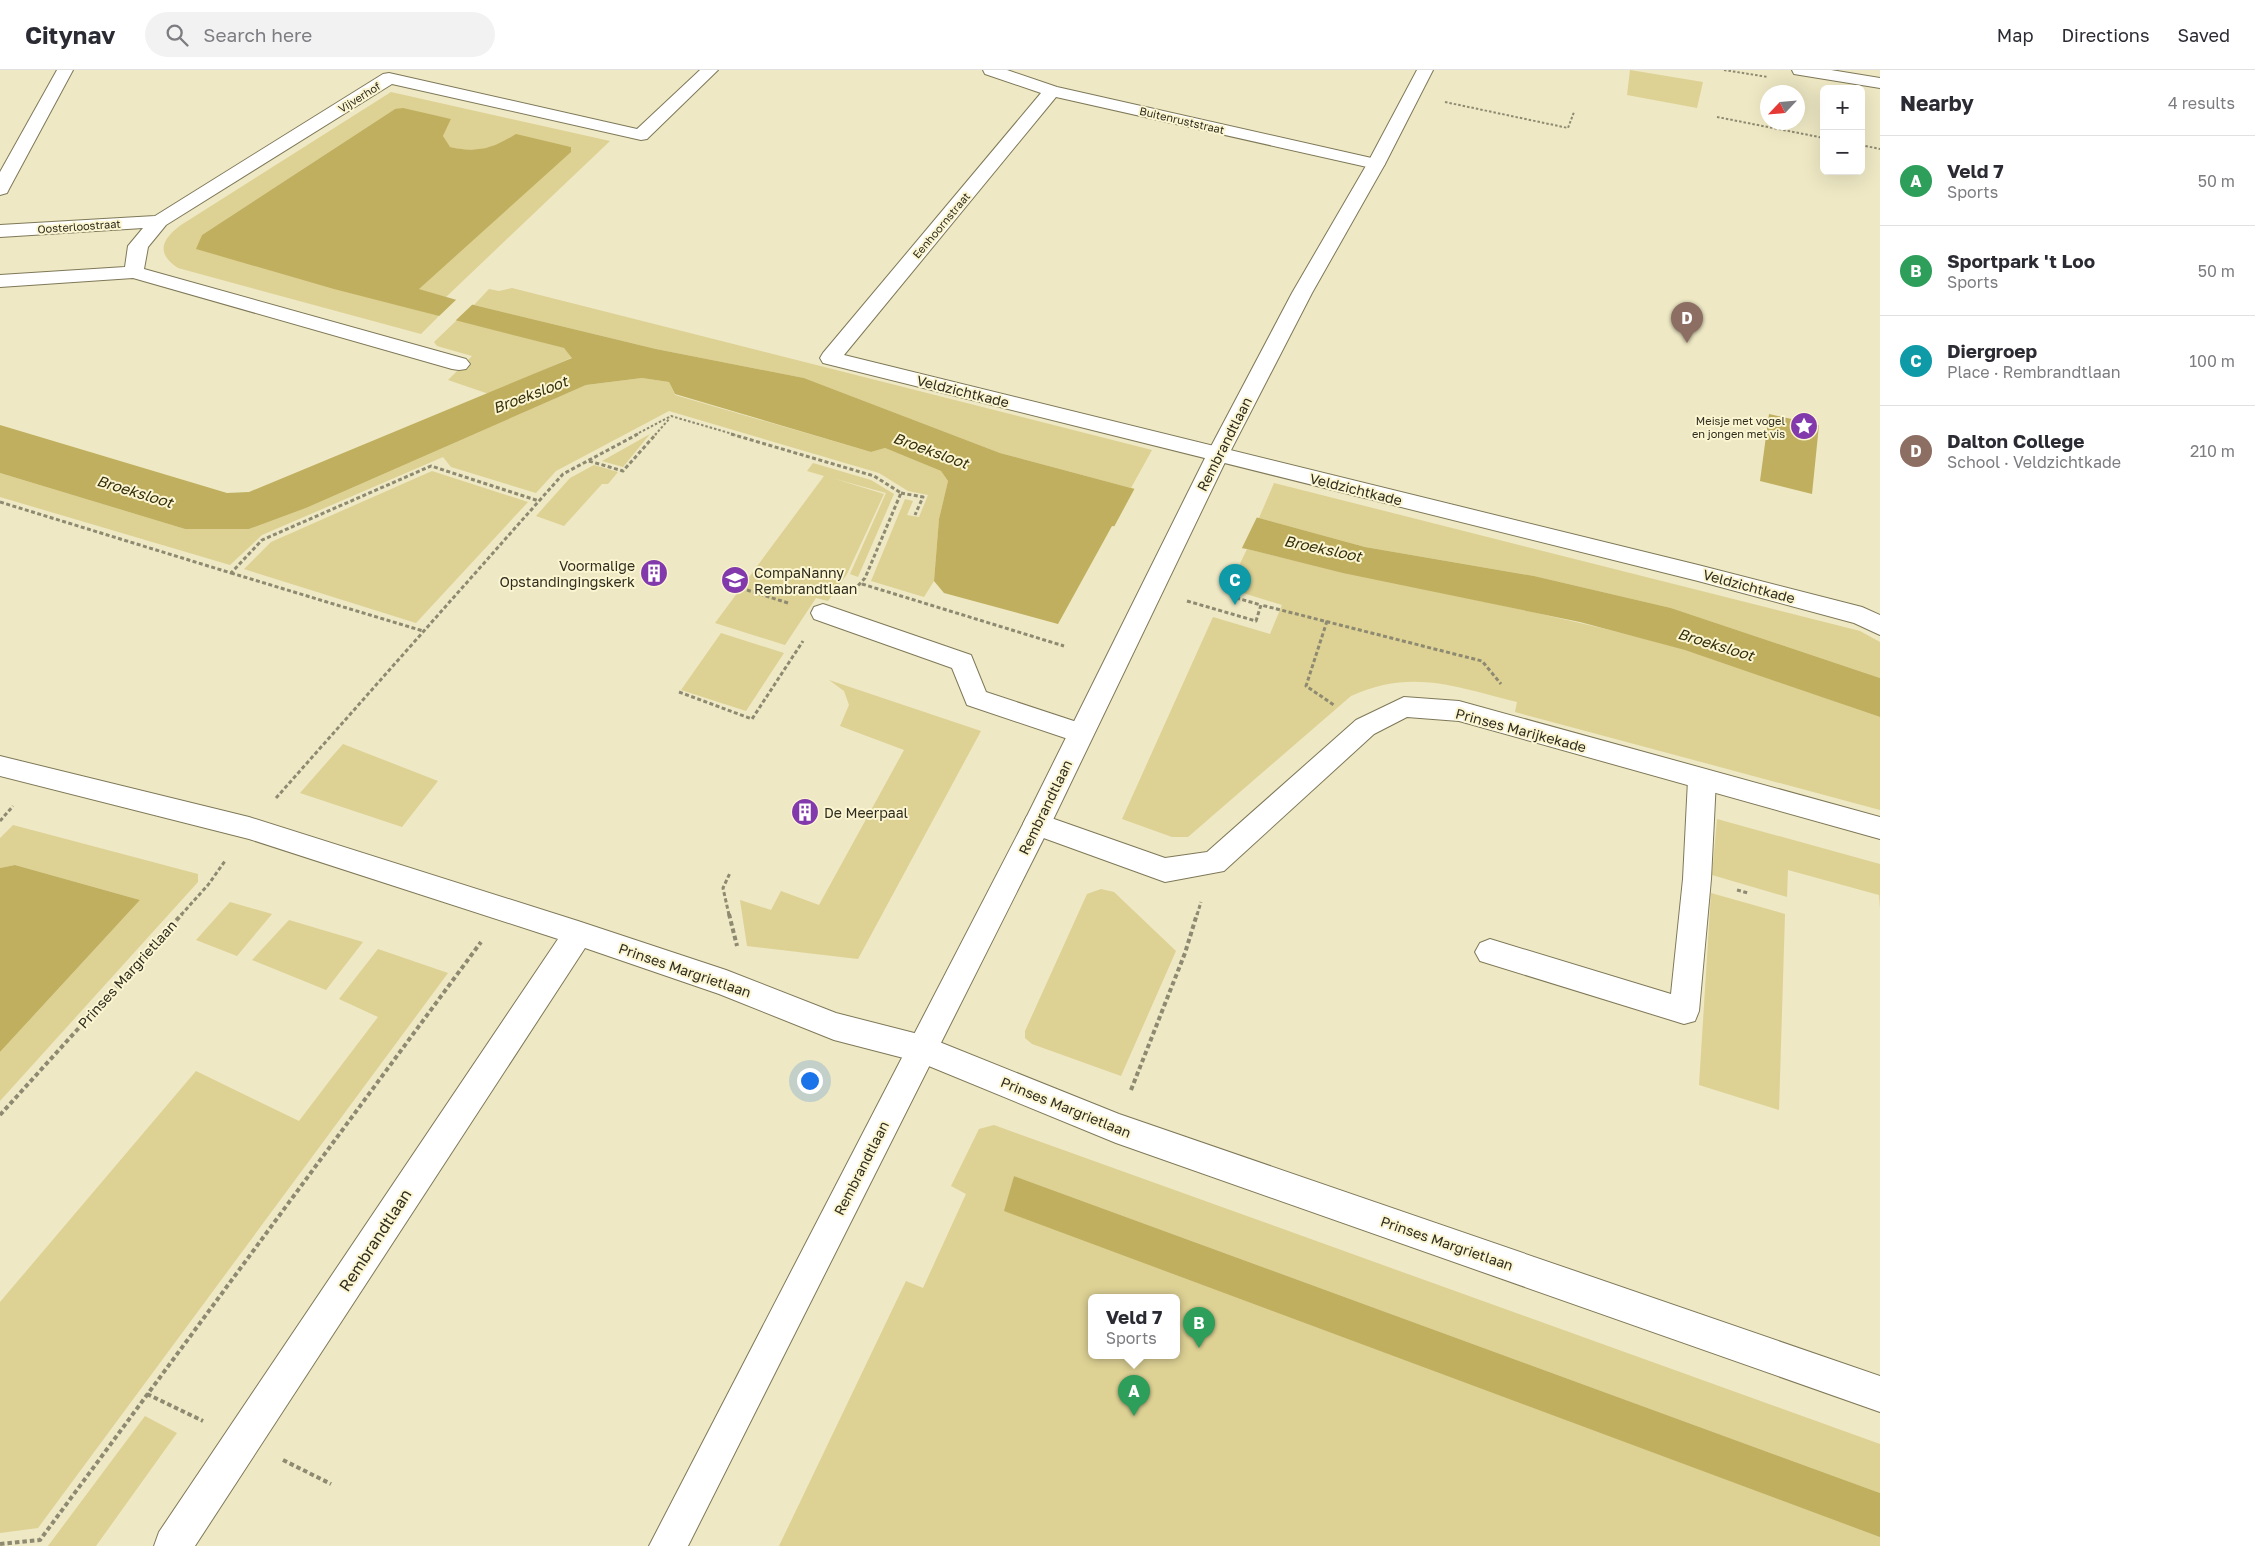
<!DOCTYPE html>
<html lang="en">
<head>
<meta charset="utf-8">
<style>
  body { margin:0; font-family:"Golos Text",sans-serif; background:#f2f2f3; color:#2b2b33 }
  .controls { position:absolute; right:15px; top:15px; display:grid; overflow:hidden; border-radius:8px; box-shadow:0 5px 20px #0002 }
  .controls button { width:45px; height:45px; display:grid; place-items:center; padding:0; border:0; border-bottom:1px solid #e1e1e2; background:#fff; color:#2b2b33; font:25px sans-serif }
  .compass { position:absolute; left:1760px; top:15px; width:45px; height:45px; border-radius:50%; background:#fff; box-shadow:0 5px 20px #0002; rotate:244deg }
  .you { position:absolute; left:809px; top:1010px; width:18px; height:18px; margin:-12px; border:4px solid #fff; border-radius:50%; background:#1a73e8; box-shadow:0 0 0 8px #1a73e833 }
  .badge { display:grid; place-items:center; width:32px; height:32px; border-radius:50%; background:#0f766e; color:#fff; font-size:16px; font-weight:700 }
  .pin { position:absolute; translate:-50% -41px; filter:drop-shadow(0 1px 2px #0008) }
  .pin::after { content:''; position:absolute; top:26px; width:18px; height:15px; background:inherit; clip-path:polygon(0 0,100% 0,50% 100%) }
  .popup { position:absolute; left:1088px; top:1224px; width:92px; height:65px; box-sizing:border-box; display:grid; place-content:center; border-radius:8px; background:#fff; filter:drop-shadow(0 1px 4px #0005); font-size:16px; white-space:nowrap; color:#7c7c81 }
  .popup b { font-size:19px; color:#2b2b33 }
  .popup::after { content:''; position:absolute; left:50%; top:100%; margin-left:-10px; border:10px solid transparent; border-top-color:#fff }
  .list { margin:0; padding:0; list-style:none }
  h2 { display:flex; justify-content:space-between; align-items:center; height:65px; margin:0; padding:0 20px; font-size:21px }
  h2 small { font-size:16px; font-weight:400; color:#7c7c81 }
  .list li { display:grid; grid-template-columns:32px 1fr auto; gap:15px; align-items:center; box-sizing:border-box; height:90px; padding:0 20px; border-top:1px solid #e1e1e2 }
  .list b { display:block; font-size:19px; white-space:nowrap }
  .list p { margin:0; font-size:16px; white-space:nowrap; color:#7c7c81 }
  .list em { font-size:16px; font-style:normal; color:#7c7c81 }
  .icon { flex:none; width:28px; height:28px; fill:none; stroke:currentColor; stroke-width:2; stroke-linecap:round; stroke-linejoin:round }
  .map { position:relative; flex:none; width:1880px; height:1476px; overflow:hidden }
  header { display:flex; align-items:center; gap:30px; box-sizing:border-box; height:70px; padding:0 25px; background:#fff; border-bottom:1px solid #e1e1e2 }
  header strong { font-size:24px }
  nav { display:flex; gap:28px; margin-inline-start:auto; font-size:18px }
  .search { width:350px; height:45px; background:#f2f2f3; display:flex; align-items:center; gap:12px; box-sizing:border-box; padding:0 18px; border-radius:28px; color:#7c7c81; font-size:19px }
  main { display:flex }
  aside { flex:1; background:#fff }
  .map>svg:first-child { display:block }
</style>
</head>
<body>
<header>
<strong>Citynav</strong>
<div class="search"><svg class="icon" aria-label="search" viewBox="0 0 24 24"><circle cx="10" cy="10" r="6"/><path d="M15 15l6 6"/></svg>Search here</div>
<nav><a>Map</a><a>Directions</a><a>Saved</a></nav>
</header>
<main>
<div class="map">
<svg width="1880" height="1476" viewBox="0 0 1880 1476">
  <rect width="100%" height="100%" fill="#eee8c4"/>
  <!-- green -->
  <path fill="#ddd194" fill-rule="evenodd" d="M1630,0L1703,12L1697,38L1627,25Z
    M391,22L610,71L446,227L418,219L570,82L571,77L516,65C491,79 477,83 449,77L443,66L451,49L395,39L202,165L197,179L439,246L421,264L178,198C156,183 161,170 181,155Z
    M512,218L1152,380L1131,418L1000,383L804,308L656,279L474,235L489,219L499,221Z
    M457,250L564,278L573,287L489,324L448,310L472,286L437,276L434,272Z
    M642,308L669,312L675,325L871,382L885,378L941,401L948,411L939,449L934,511L924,527L871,511L905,429L913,431L907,445L919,447L928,425L908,421L879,403L669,341L556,401L536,423L451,397L443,387L262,465L230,495L0,427V403L185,459H249L306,438L586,315Z
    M650,364L623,397L602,391Z
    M813,393L871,410L894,424L858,507L850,504L886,423L832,408L884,424L847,504L828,531L816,528L785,575L715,553L824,406L807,401Z
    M594,395L618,402L608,414H602L564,456L536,446L570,408Z
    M432,401L528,432L416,553L244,499L271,472Z
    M1274,413L1860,561L1880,572V608L1671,538L1534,506L1365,477L1259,448Z
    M1247,479C1391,515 1539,539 1683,579C1749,598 1814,625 1880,647V740L1515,642L1517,632C1457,617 1411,598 1351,626L1188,767H1172L1122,749L1213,547L1270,564L1282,535L1243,523L1250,506L1236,502Z
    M721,563L784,583L746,641L681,620Z
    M829,610L981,661L858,889L747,876L740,830L771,840L781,821L819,835L904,680L840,656L849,635L844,621Z
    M343,674L438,711L402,757L300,723Z
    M1717,749L1880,794V839L1879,825L1788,800L1787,827L1712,805Z
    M13,755L198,804V812L0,1031V982L140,830L15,795L0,798V768Z
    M1101,819L1114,822L1176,881L1121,1006L1032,974L1025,968V961L1087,824Z
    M1711,823L1785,844L1779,1040L1699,1015Z
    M230,832L272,844L237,886L196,870Z
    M289,850L363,872L326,920L252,890Z
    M378,879L448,903L38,1458L0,1463V1232L196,1001L299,1051L378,947L339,929Z
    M994,1055L1880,1374V1423L1014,1106L1005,1141L1880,1442V1476H779L906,1211L923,1218L966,1124L951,1116L979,1059ZM1092,1227H1176V1285H1092Z
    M145,1346L177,1363L96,1476H48Z"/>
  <!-- water -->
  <path fill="#bfaf5e" d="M403,38L451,49L443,66L450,77C477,83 492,79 516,64L571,77V82L419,219L474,235L656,279L804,308L1000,383L1131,418L1259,448L1365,477L1534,506L1671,538L1880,608V647L1685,580L1580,552L1343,503L1247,479L1112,456L1058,554L944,523L934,511L939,449L948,411L941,401L885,378L871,382L675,324L669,312L642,308L586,315L306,438L249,459H185L0,403V355L227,423L249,422L572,288L564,278L334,219L196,179L202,165L395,39Z
    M1769,344L1819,355L1812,424L1760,411Z
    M15,795L140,830L0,982V798Z
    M1014,1106L1880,1423V1467L1004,1141Z"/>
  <!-- pier -->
  <path fill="#eee8c4" d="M458,228L474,233L454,252L437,248Z
    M1136,416L1258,445L1241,480L1113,458L1094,494Z"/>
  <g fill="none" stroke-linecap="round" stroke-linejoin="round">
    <!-- service casing -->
    <g stroke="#7e7858" stroke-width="2">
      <path id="service" d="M823,534L971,585L986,622L1089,656L1093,663L1089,670L1080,673L967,635L952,598L814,549L811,543L814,537Z
        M1702,699L1712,702L1716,710L1711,809L1699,941L1695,951L1684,954L1480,891L1475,882L1480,873L1490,869L1671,924L1683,809L1688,710L1692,702Z"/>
    </g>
    <!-- minor casing -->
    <g stroke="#7e7858" stroke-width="2">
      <path id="minor" d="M57,0H73L9,119L7,123L0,125V102Z
        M700,0H718L647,69L641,70L392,14L166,155L148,177L144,199L466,289L470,294L466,299L459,300L452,299L133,208L0,217V205L125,197L128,176L143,158L0,167V155L155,146L383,4L389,3L637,59Z
        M983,0H1007L1057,17L1376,89L1382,90L1385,94L1382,98L1376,99L1056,27L844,285L1698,495L1862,537L1880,545V565L1854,553L1698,511L823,293L820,288L823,283L1041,23L985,4Z
        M1404,627L1459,631L1880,747V769L1459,651L1407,647L1374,664L1224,801L1165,812L1027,762L1023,754L1027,746L1037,743L1165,788L1207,782L1356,650Z
        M0,686L249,747L578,851L726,900L836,943L922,965L1119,1044L1880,1306V1342L1116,1073L919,992L834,970L719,924L585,878L195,1476H154L159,1462L558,869L249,769L0,706Z"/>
    </g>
    <!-- tertiary casing -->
    <g stroke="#7e7858" stroke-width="2">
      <path id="tertiary" d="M1417,0H1433L1385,94L1312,223L1229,384L1051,754L688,1476H649L1024,752L1207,384L1292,223L1367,94Z
        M1792,0H1831L1880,8V18L1800,5L1794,4Z"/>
    </g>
    <!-- path-far2 -->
    <path stroke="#8e8a71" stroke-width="2" stroke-dasharray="2.5 2" stroke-linecap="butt" d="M1724,0L1768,7
      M1445,32L1568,58L1574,42
      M1717,47L1824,68
      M1861,75L1880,79
      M635,365L671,346L736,365
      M655,365L670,348"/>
    <!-- path-far1 -->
    <path stroke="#8e8a71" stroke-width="3" stroke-dasharray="4 2.5" stroke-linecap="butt" d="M731,364L874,406L901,423L865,508L856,518
      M589,391L623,401L656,364
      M901,423L923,427L915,445
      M0,432L231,503L262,470L431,396L539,431L563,404L638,364
      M231,503L423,561
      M1242,506L1233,527L1261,535
      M862,514L1064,576
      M747,520L788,533
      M1187,531L1256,551L1261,535L1482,591L1501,614
      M1327,551L1306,616L1334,635
      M679,622L752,649L803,571
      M276,728L539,431
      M0,751L13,736
      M1737,820L1748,823
      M181,845L208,815L225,791
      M729,845L723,818L730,803
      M1197,845L1201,832"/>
    <!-- path -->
    <path stroke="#8e8a71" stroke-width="4" stroke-dasharray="4.5 3" stroke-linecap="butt" d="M729,844L737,876
      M1131,1020L1185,883L1197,844
      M0,1045L182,844
      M147,1324L203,1351
      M283,1390L331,1414
      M0,1474L40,1470L481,872"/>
    <!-- service -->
    <use href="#service" fill="#fff" fill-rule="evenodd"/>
    <!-- minor -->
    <use href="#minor" fill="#fff" fill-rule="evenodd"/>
    <!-- tertiary -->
    <use href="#tertiary" fill="#fff" fill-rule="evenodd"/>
  </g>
  <!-- icons -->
  <defs>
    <g id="sight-disc" transform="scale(1.4375)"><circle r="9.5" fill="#8239ab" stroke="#fbf5d1"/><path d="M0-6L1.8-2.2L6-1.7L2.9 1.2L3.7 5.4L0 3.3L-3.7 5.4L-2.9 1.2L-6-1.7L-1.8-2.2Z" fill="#fff"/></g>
    <g id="building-disc" transform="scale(1.4375)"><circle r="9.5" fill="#8239ab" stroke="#fbf5d1"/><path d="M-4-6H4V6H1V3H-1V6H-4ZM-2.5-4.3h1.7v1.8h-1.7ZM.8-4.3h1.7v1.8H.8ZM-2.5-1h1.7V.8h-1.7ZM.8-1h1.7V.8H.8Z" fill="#fff"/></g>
    <g id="school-disc" transform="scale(1.4375)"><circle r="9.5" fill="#8239ab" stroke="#fbf5d1"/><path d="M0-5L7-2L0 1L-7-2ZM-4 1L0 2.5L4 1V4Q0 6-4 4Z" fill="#fff"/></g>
  </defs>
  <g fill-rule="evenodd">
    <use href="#sight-disc" x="1804" y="356"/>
    <use href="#building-disc" x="654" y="503"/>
    <use href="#school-disc" x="735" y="510"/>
    <use href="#building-disc" x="805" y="742"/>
  </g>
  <g text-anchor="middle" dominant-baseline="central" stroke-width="4" stroke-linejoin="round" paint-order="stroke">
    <!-- far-street labels -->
    <g font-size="11" fill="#2f2d1f" stroke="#fbf5d1">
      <text transform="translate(359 27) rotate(-32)">Vijverhof</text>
      <text transform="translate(1182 50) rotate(13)">Buitenruststraat</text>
      <text transform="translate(941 155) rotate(-50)">Eenhoornstraat</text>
      <text transform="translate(79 156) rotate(-4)">Oosterloostraat</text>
    </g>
    <!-- far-poi labels -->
    <g font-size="11" fill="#2f2d1f" stroke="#fbf5d1" text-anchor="end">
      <text x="1785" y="350">Meisje met vogel<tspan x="1785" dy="13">en jongen met vis</tspan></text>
    </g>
    <!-- street labels -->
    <g font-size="14" fill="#2f2d1f" stroke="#fbf5d1">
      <text transform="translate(963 321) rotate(14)">Veldzichtkade</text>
      <text transform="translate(1224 374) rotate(-63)">Rembrandtlaan</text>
      <text transform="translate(1356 419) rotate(14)">Veldzichtkade</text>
      <text transform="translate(1749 516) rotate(15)">Veldzichtkade</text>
      <text transform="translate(1521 660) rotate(15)">Prinses Marijkekade</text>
      <text transform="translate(1045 737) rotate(-64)">Rembrandtlaan</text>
      <text transform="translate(685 900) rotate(19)">Prinses Margrietlaan</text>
      <text transform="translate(127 904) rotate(-48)">Prinses Margrietlaan</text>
      <text transform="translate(1066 1037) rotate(22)">Prinses Margrietlaan</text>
      <text transform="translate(861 1098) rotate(-63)">Rembrandtlaan</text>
      <text transform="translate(1447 1173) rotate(19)">Prinses Margrietlaan</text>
    </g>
    <!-- poi labels -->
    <g font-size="14" fill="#2f2d1f" stroke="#fbf5d1" text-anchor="start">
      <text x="635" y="495" text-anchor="end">Voormalige<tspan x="635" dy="16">Opstandingingskerk</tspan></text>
      <text x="754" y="502">CompaNanny<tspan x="754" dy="16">Rembrandtlaan</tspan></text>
      <text x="824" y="742">De Meerpaal</text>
    </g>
    <!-- water labels -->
    <g font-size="15" font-style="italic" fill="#362f0b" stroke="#fbf5d1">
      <text transform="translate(530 324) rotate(-21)">Broeksloot</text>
      <text transform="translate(931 380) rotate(20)">Broeksloot</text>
      <text transform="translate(135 421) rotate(17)">Broeksloot</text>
      <text transform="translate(1323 478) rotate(12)">Broeksloot</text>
      <text transform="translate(1716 574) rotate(17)">Broeksloot</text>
    </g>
    <!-- near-street labels -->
    <g font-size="16" fill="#2f2d1f" stroke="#fbf5d1">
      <text transform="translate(375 1170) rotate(-57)">Rembrandtlaan</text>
    </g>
  </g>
</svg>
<div class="controls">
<button>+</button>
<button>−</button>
</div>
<svg class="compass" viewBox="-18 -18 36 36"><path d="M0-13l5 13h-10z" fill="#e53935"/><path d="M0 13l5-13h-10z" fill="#7c7c81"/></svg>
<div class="you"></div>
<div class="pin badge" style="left:1134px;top:1346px;background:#2e9e5b">A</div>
<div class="popup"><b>Veld 7</b>Sports</div>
<div class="pin badge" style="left:1199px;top:1278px;background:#2e9e5b">B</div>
<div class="pin badge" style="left:1235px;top:535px;background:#0f9aa8">C</div>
<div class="pin badge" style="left:1687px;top:273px;background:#8d6e63">D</div>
</div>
<aside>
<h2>Nearby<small>4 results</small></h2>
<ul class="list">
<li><span class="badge" style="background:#2e9e5b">A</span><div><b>Veld 7</b><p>Sports</p></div><em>50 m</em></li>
<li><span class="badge" style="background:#2e9e5b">B</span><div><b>Sportpark 't Loo</b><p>Sports</p></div><em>50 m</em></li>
<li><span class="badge" style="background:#0f9aa8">C</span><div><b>Diergroep</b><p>Place · Rembrandtlaan</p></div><em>100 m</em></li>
<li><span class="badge" style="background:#8d6e63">D</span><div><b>Dalton College</b><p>School · Veldzichtkade</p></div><em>210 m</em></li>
</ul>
</aside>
</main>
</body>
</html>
